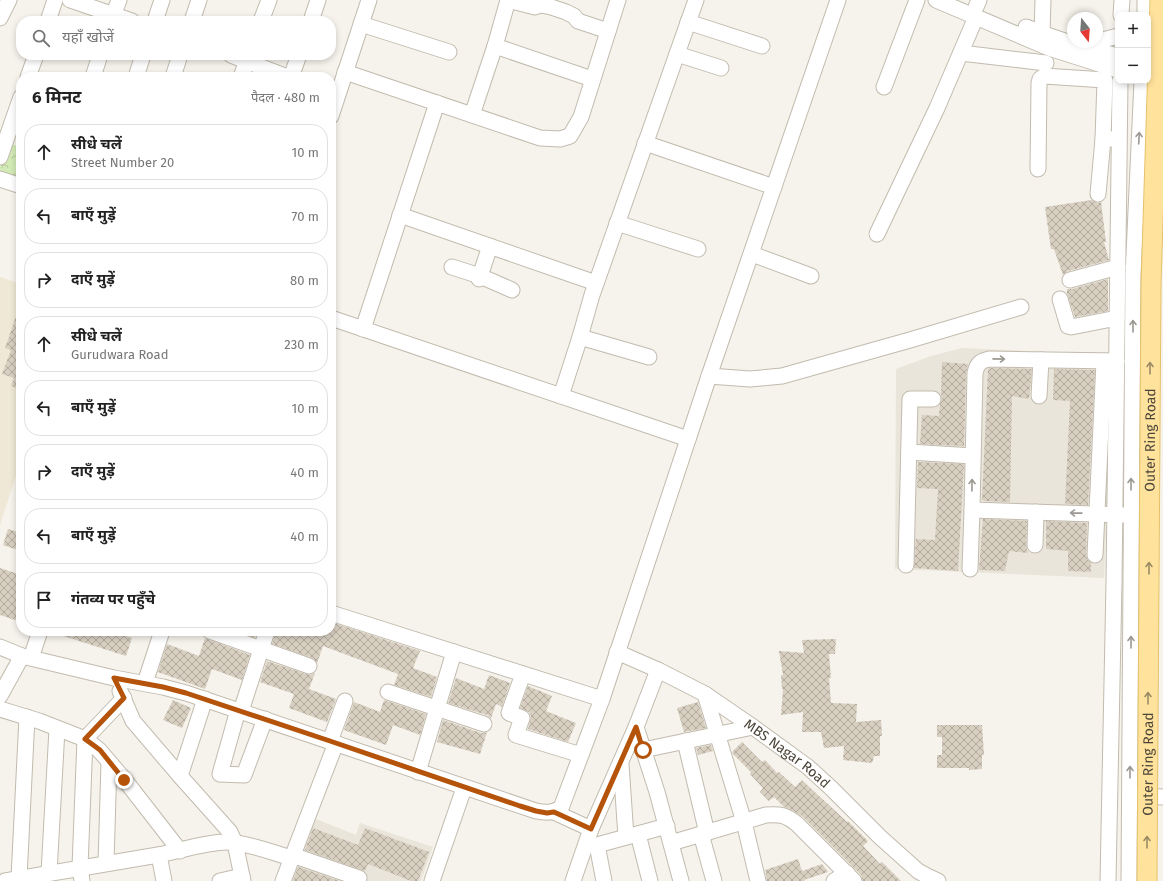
<!DOCTYPE html>
<html lang="hi">
<head>
<meta charset="utf-8">
<style>
  body { margin:0; font-family:"Fira Sans","Noto Sans Devanagari",sans-serif; background:#f6f6f6; color:#222 }
  .controls { position:absolute; right:12px; top:12px; display:grid; overflow:hidden; border-radius:8px; box-shadow:0 2px 6px #0003 }
  .controls button { width:36px; height:36px; display:grid; place-items:center; padding:0; border:0; border-bottom:1px solid #e0e0e0; background:#fff; color:#222; font:20px sans-serif }
  .compass { position:absolute; left:1067px; top:12px; width:36px; height:36px; border-radius:50%; background:#fff; box-shadow:0 2px 6px #0003; rotate:163deg }
  .stop { position:absolute; width:12px; height:12px; margin:-9px; border:3px solid #b45309; border-radius:50%; background:#fff }
  .stop.end { background:#b45309; border-color:#fff; box-shadow:0 1px 4px #0008 }
  .list { margin:0; padding:0; list-style:none }
  h2 { display:flex; justify-content:space-between; align-items:center; height:52px; margin:0; padding:0 16px; font-size:17px }
  h2 small { font-size:13px; font-weight:400; color:#767676 }
  .list li { display:grid; grid-template-columns:26px 1fr auto; gap:12px; align-items:center; box-sizing:border-box; height:56px; margin:0 8px 8px; padding:0 8px; border:1px solid #e0e0e0; border-radius:16px }
  .list b { display:block; font-size:15px; white-space:nowrap }
  .list p { margin:0; font-size:13px; white-space:nowrap; color:#767676 }
  .list em { font-size:13px; font-style:normal; color:#767676 }
  .icon { flex:none; width:22px; height:22px; fill:none; stroke:currentColor; stroke-width:2; stroke-linecap:round; stroke-linejoin:round }
  .map { position:relative; flex:none; width:1163px; height:881px; overflow:hidden }
  .search { position:absolute; background:#fff; box-shadow:0 2px 6px #0003; left:16px; top:16px; width:320px; height:44px; display:flex; align-items:center; gap:10px; box-sizing:border-box; padding:0 14px; border-radius:16px; color:#767676; font-size:15px }
  .panel { position:absolute; background:#fff; box-shadow:0 2px 6px #0003; left:16px; top:72px; width:320px; height:564px; border-radius:16px }
  .map>svg:first-child { display:block }
</style>
</head>
<body>
<div class="map">
<svg width="1163" height="881" viewBox="0 0 1163 881">
  <defs>
    <pattern id="park-crowns" width="20" height="18" patternUnits="userSpaceOnUse"><rect width="20" height="18" fill="#d2eab5"/><path d="M2 6a3 3 0 1 1 6 0M12 15a3 3 0 1 1 6 0" fill="none" stroke="#b6ca9c"/></pattern>
    <pattern id="building-cross-hatch" width="8" height="8" patternUnits="userSpaceOnUse"><rect width="8" height="8" fill="#d8cfc1"/><path d="M0 0l8 8M0 8l8-8" fill="none" stroke="#b1aa9e"/></pattern>
  </defs>
  <rect width="100%" height="100%" fill="#f6f3ec"/>
  <!-- residential -->
  <path fill="#eae5da" d="M962,348L1113,355L1104,578L895,569L896,369L931,356Z
    M311,817L356,835L360,823L433,847L421,881H289Z"/>
  <!-- education -->
  <path fill="#efe8d6" d="M21,274V460L0,525V277L18,283Z"/>
  <!-- park -->
  <path fill="url(#park-crowns)" d="M8,143L21,147V181L0,174V166Z"/>
  <!-- building -->
  <path fill="url(#building-cross-hatch)" d="M1092,200L1097,203L1101,202L1106,242H1104L1109,260L1068,271L1063,275L1054,249H1051L1045,207Z
    M1108,279V311L1075,317L1067,293V289H1072Z
    M20,305L21,306V390L11,386L14,378L2,374L11,350L5,348Z
    M942,362L968,364L966,373L964,446L920,444L922,415L939,416L940,404L942,399L941,394Z
    M990,368L1032,369L1029,399L1012,396L1010,502L985,501L982,500L988,369Z
    M1054,369L1095,370L1088,505L1065,504L1070,401L1053,400Z
    M918,462L964,464L958,571L914,568L916,539L935,540L938,489L917,488Z
    M983,519L1027,521L1026,545L1028,553L1009,551L1005,571L979,570Z
    M1046,521L1087,523L1086,555L1087,559L1091,563V572L1068,571V551L1046,549Z
    M8,529L21,533V551L3,545Z
    M0,568L21,575V622L0,615Z
    M331,622L420,651L413,668L437,677L431,697L394,685L398,674L323,646L317,663L312,658L272,644L276,631H331Z
    M54,631H109L132,638L126,656L54,633Z
    M237,631H258L255,638Z
    M205,638L250,655L242,680L212,669L205,689L158,672L167,644L199,656Z
    M836,639L835,654H829L831,678H829L831,703L857,704L856,722L881,720L882,736H880V756H874L872,763L843,760L844,746L824,748L821,732H802L803,712L781,715L783,689H782L781,675H783L779,651L804,653L802,640Z
    M267,661L306,674L311,675L315,673L309,689L336,699L327,722L289,708L294,694L260,682Z
    M489,675L510,683L502,707L496,704L491,718L487,715L448,703L456,678L484,689Z
    M528,686L552,696L546,711L576,723L568,742L528,729L531,716L529,712L520,708Z
    M173,700L191,708L182,728L163,720Z
    M384,700L426,714L420,735L393,725L386,745L344,730L354,702L380,712Z
    M698,702L706,728L684,732L677,708Z
    M443,720L481,733L487,732L480,754L437,742Z
    M937,725H982L984,755H982V769L969,770V768H937V755H942V737H937Z
    M742,742L762,762L765,760L777,773L779,772L795,787L802,780L847,822L848,821L868,841L863,846L880,864L882,862L901,881H863L861,875L803,817L794,811L784,807L774,797L769,801L760,792L763,788L750,774L751,772L733,754L732,752Z
    M711,745L713,751L698,755L696,748Z
    M313,828L358,845L365,828L429,852L418,881H411L368,864L365,871L305,850Z
    M798,859L802,871L822,864L828,872L804,880L805,881H767L765,870Z
    M298,867L340,881H293Z"/>
  <g fill="none" stroke-linecap="round" stroke-linejoin="round">
    <!-- minor casing -->
    <g stroke="#c2bbae" stroke-width="17">
      <g id="minor">
        <path d="M70,0L132,21"/>
        <path d="M936,0L1049,48L1118,70"/>
        <path d="M976,7L979,0"/>
        <path d="M1121,15L1122,0"/>
        <path d="M1145,15V0"/>
        <path d="M0,18L9,0"/>
        <path d="M48,21L55,0"/>
        <path d="M111,21L119,0"/>
        <path d="M155,21L162,0"/>
        <path d="M192,21L199,0"/>
        <path d="M261,21L269,0"/>
        <path d="M311,21L318,0"/>
        <path d="M688,22L762,46"/>
        <path d="M361,24L449,52"/>
        <path d="M1026,27C1056,39 1086,49 1118,56"/>
        <path d="M1042,33L1043,0"/>
        <path d="M495,46L592,79"/>
        <path d="M1080,46L1118,36"/>
        <path d="M961,53L1046,63"/>
        <path d="M677,54L721,68"/>
        <path d="M231,55L287,77"/>
        <path d="M345,72L540,138L560,139L570,136L581,117L618,0"/>
        <path d="M28,77L36,55"/>
        <path d="M93,77L100,55"/>
        <path d="M136,77L143,55"/>
        <path d="M173,77L180,55"/>
        <path d="M241,77L249,55"/>
        <path d="M291,77L299,55"/>
        <path d="M884,87L917,0"/>
        <path d="M472,115L495,46L508,0L535,7L541,5L551,7L566,12L574,16L578,21L608,31"/>
        <path d="M331,116L369,0"/>
        <path d="M645,143L774,187"/>
        <path d="M0,157L21,97"/>
        <path d="M1038,169L1039,83L1040,79L1044,76L1105,80L1103,139"/>
        <path d="M0,179L21,186"/>
        <path d="M1098,194L1103,139H1112"/>
        <path d="M400,215L596,283"/>
        <path d="M617,223L698,249"/>
        <path d="M877,234L937,108L976,17"/>
        <path d="M752,254L811,276"/>
        <path d="M452,267L480,276L512,290"/>
        <path d="M479,279L490,246"/>
        <path d="M1070,280L1118,267"/>
        <path d="M1060,299L1068,326L1071,327L1117,318"/>
        <path d="M331,318L688,439"/>
        <path d="M363,329L437,103"/>
        <path d="M580,337L649,357"/>
        <path d="M1117,361L989,359C980,361 977,364 975,373L972,510L1125,515"/>
        <path d="M709,376L750,379L782,376L910,340L1021,307"/>
        <path d="M561,396L580,337L592,295L696,0"/>
        <path d="M1039,396L1041,360"/>
        <path d="M909,452L973,456"/>
        <path d="M1035,545L1036,512"/>
        <path d="M1095,555L1104,361"/>
        <path d="M906,565L910,399H933"/>
        <path d="M970,569L972,510"/>
        <path d="M331,613L602,699"/>
        <path d="M210,631L309,666"/>
        <path d="M0,647L22,656L114,678L163,687L186,693L536,811C546,813 552,813 561,808L602,699L709,376L838,0"/>
        <path id="s1" d="M617,652L658,670L705,694L753,727L808,767L831,788L880,837L918,871L927,876L938,881"/>
        <path d="M31,658L40,631"/>
        <path d="M523,674L509,713L522,718L516,735L581,755"/>
        <path d="M145,683L162,631"/>
        <path d="M120,691L133,721L180,776L205,699"/>
        <path d="M388,692L484,724"/>
        <path d="M705,694L744,822L758,881"/>
        <path d="M0,696L22,656"/>
        <path d="M0,709L39,721L85,739L99,750L124,779L180,851"/>
        <path d="M238,710L220,774L244,775L265,719"/>
        <path d="M241,711L267,631"/>
        <path d="M636,727L657,792L681,881"/>
        <path d="M330,741L345,701"/>
        <path d="M685,741L707,833"/>
        <path d="M643,750L753,727"/>
        <path d="M621,764L626,837"/>
        <path d="M418,772L454,652"/>
        <path d="M180,776L230,832L235,843L243,881"/>
        <path d="M1138,796L1163,797"/>
        <path d="M554,812L591,829"/>
        <path d="M638,834L650,881"/>
        <path d="M701,834L714,881"/>
        <path d="M671,843L766,815C781,814 786,815 797,824L854,881"/>
        <path d="M159,855L164,881"/>
        <path d="M292,855L359,878"/>
        <path d="M106,863L109,762"/>
        <path d="M49,873L57,729"/>
        <path d="M19,878L27,717"/>
        <path d="M5,881C56,872 107,864 158,855C179,851 209,841 230,842C251,844 271,852 291,858"/>
        <path d="M82,881L80,867L85,739L124,698"/>
        <path d="M220,881L242,876"/>
        <path d="M283,881L336,743"/>
        <path d="M432,881L464,788"/>
        <path d="M573,881L591,829L636,727L658,670"/>
        <path d="M604,881L597,845L667,826"/>
        <path d="M834,881L847,873"/>
        <path d="M1108,881L1114,583L1120,81"/>
        <path d="M1129,881L1133,276L1142,81"/>
      </g>
    </g>
    <!-- minor -->
    <use href="#minor" stroke="#fff" stroke-width="15"/>
    <!-- major-bridge casing -->
    <g stroke="#e6c16a" stroke-width="21" stroke-linecap="butt">
      <g id="major-bridge">
        <path id="s2" d="M1147,881L1151,285L1160,0"/>
      </g>
    </g>
    <!-- major-bridge -->
    <use href="#major-bridge" stroke="#ffe39c" stroke-width="19"/>
  </g>
  <!-- one-way arrows -->
  <defs><path id="oneway-shaft" d="M-6 0H5M1.5-3L5.5 0L1.5 3" fill="none" stroke-width="1.6" stroke-linecap="round" stroke-linejoin="round"/></defs>
  <g stroke="#9c9892">
    <use href="#oneway-shaft" transform="translate(1139 138) rotate(-87)"/>
    <use href="#oneway-shaft" transform="translate(1133 326) rotate(-90)"/>
    <use href="#oneway-shaft" transform="translate(999 359) rotate(1)"/>
    <use href="#oneway-shaft" transform="translate(1131 484) rotate(-90)"/>
    <use href="#oneway-shaft" transform="translate(972 485) rotate(-89)"/>
    <use href="#oneway-shaft" transform="translate(1076 513) rotate(-179)"/>
    <use href="#oneway-shaft" transform="translate(1131 642) rotate(-90)"/>
    <use href="#oneway-shaft" transform="translate(1130 772) rotate(-90)"/>
  </g>
  <g stroke="#9c8c66">
    <use href="#oneway-shaft" transform="translate(1150 368) rotate(-90)"/>
    <use href="#oneway-shaft" transform="translate(1149 568) rotate(-90)"/>
    <use href="#oneway-shaft" transform="translate(1148 698) rotate(-90)"/>
    <use href="#oneway-shaft" transform="translate(1147 842) rotate(-90)"/>
  </g>
  <g fill="none" stroke-linecap="round" stroke-linejoin="round">
    <!-- route -->
    <path stroke="#b45309" stroke-width="5" d="M124,780L100,750L85,739L124,698L114,678L163,687L186,693L330,741L520,806L536,811L547,813L554,812L591,829L636,727L643,750"/>
  </g>
  <g text-anchor="middle" dominant-baseline="central" stroke-width="3" stroke-linejoin="round" paint-order="stroke">
    <!-- street labels -->
    <g font-size="14" fill="#4b4439" stroke="#fff">
      <text stroke="none"><textPath href="#s2" startOffset="441">Outer Ring Road</textPath></text>
      <text stroke="none"><textPath href="#s1" startOffset="199">MBS Nagar Road</textPath></text>
      <text stroke="none"><textPath href="#s2" startOffset="117">Outer Ring Road</textPath></text>
    </g>
  </g>
</svg>
<div class="controls">
<button>+</button>
<button>−</button>
</div>
<svg class="compass" viewBox="-18 -18 36 36"><path d="M0-13l5 13h-10z" fill="#e53935"/><path d="M0 13l5-13h-10z" fill="#767676"/></svg>
<div class="stop" style="left:643px;top:750px"></div>
<div class="stop end" style="left:124px;top:780px"></div>
<div class="search"><svg class="icon" aria-label="search" viewBox="0 0 24 24"><circle cx="10" cy="10" r="6"/><path d="M15 15l6 6"/></svg>यहाँ खोजें</div>
<section class="panel">
<h2>6 मिनट<small>पैदल · 480 m</small></h2>
<ul class="list">
<li><svg class="icon" aria-label="ahead" viewBox="0 0 24 24"><path d="M12 20V5M6 11l6-6 6 6"/></svg><div><b>सीधे चलें</b><p>Street Number 20</p></div><em>10 m</em></li>
<li><svg class="icon" aria-label="left" viewBox="0 0 24 24"><path d="M17 20v-9H6M10 6l-5 5 5 5"/></svg><div><b>बाएँ मुड़ें</b></div><em>70 m</em></li>
<li><svg class="icon" aria-label="right" viewBox="0 0 24 24"><path d="M7 20v-9h11M14 6l5 5-5 5"/></svg><div><b>दाएँ मुड़ें</b></div><em>80 m</em></li>
<li><svg class="icon" aria-label="ahead" viewBox="0 0 24 24"><path d="M12 20V5M6 11l6-6 6 6"/></svg><div><b>सीधे चलें</b><p>Gurudwara Road</p></div><em>230 m</em></li>
<li><svg class="icon" aria-label="left" viewBox="0 0 24 24"><path d="M17 20v-9H6M10 6l-5 5 5 5"/></svg><div><b>बाएँ मुड़ें</b></div><em>10 m</em></li>
<li><svg class="icon" aria-label="right" viewBox="0 0 24 24"><path d="M7 20v-9h11M14 6l5 5-5 5"/></svg><div><b>दाएँ मुड़ें</b></div><em>40 m</em></li>
<li><svg class="icon" aria-label="left" viewBox="0 0 24 24"><path d="M17 20v-9H6M10 6l-5 5 5 5"/></svg><div><b>बाएँ मुड़ें</b></div><em>40 m</em></li>
<li><svg class="icon" aria-label="arrive" viewBox="0 0 24 24"><path d="M6 21V4h12l-3 4 3 4H6"/></svg><div><b>गंतव्य पर पहुँचे</b></div></li>
</ul>
</section>
</div>
</body>
</html>
